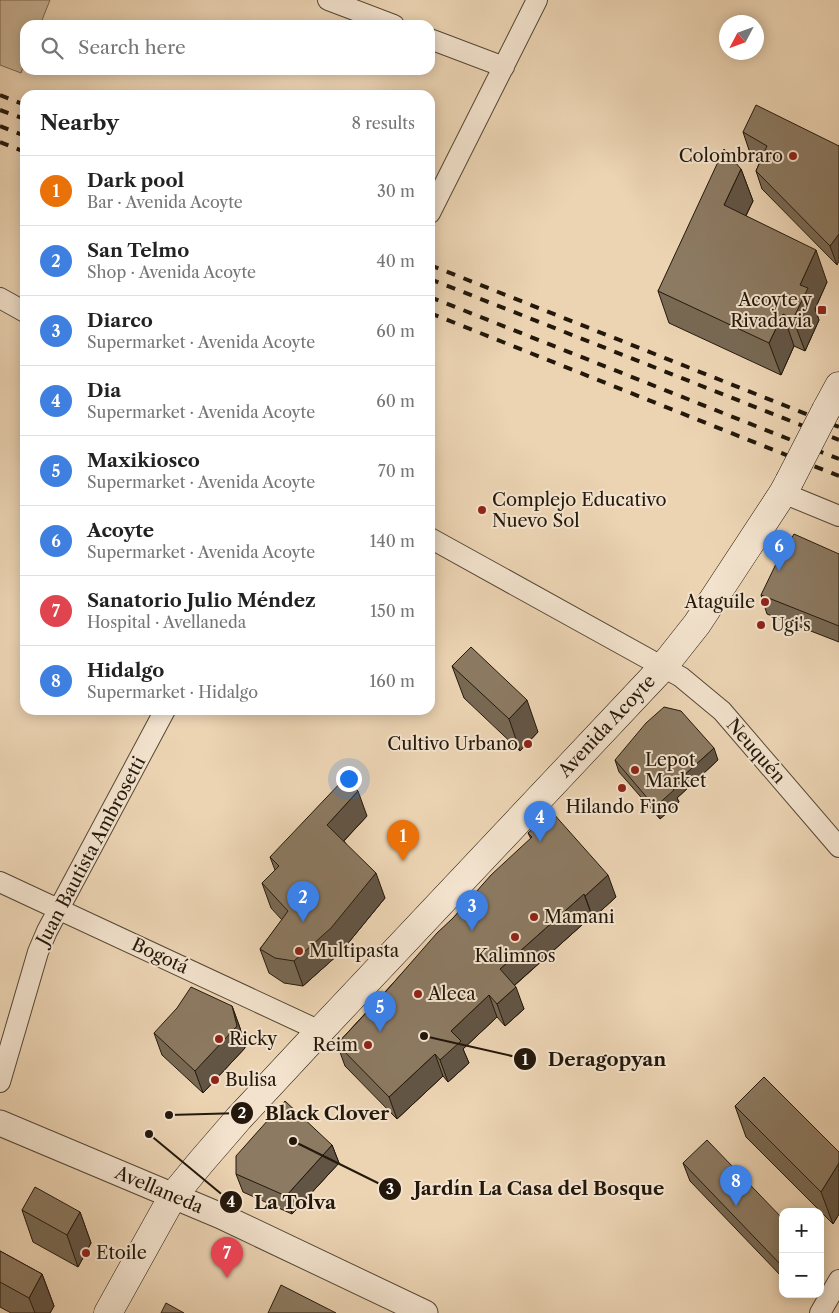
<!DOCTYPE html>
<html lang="en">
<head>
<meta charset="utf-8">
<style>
  body { margin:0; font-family:"Libre Caslon Text",serif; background:#f2f2f2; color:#222 }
  .controls { position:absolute; right:15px; bottom:15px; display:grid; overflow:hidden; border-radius:10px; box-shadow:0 2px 12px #0003 }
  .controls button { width:45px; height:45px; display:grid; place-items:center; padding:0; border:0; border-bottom:1px solid #e0e0e0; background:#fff; color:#222; font:25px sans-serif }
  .compass { position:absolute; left:719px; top:15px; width:45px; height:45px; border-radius:50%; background:#fff; box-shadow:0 2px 12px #0003; rotate:229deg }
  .you { position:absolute; left:348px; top:778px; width:18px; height:18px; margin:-12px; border:4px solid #fff; border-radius:50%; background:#1a73e8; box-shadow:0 0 0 8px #1a73e833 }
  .badge { display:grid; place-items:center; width:32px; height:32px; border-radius:50%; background:#8f2418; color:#fff; font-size:16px; font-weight:700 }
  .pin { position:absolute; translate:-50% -41px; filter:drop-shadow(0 1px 2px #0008) }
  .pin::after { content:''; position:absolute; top:26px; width:18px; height:15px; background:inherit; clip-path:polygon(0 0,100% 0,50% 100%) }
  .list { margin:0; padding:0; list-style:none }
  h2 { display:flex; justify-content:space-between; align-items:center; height:65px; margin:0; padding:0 20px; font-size:21px }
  h2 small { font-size:16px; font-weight:400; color:#767676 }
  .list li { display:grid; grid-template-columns:32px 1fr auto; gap:15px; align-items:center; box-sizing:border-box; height:70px; padding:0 20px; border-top:1px solid #e0e0e0 }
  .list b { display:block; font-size:19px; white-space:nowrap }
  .list p { margin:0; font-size:16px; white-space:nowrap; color:#767676 }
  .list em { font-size:16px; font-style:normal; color:#767676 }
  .icon { flex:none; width:28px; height:28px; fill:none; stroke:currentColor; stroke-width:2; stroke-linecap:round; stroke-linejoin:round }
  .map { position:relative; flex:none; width:839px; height:1313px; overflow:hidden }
  .search { position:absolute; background:#fff; box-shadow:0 2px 12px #0003; left:20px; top:20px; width:415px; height:55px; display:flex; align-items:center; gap:12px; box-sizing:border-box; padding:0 18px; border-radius:15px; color:#767676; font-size:19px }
  .panel { position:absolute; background:#fff; box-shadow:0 2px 12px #0003; left:20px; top:90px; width:415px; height:625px; border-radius:15px }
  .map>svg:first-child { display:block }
</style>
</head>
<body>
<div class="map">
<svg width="839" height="1313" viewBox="0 0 839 1313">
  <rect width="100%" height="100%" fill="#ecd4b3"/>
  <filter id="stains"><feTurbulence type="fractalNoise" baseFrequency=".004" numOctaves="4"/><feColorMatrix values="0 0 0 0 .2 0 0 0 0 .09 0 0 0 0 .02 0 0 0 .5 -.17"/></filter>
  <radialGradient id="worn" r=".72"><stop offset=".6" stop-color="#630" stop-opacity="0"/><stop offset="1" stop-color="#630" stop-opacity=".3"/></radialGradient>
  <!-- pitch -->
  <path fill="#cab496" stroke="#766650" d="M0,0H50L40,25H25V62L21,73L0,65Z"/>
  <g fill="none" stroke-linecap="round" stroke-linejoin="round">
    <!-- minor casing -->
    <g stroke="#554735" stroke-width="22">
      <path id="minor" d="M328,0L394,25
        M430,39L504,67
        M430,213L537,0
        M0,298L25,312
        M783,493L839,516
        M430,538L681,677L722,711L839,847
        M0,882L320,1031
        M0,1082L38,952L47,931L165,710
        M820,1313L839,1280"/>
    </g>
    <!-- tertiary casing -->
    <g stroke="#554735" stroke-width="27">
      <path id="tertiary" d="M0,1123L221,1216L425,1313"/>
    </g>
    <!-- secondary casing -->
    <g stroke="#23180b" stroke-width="29">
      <path id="secondary" d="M826,410L839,386
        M108,1313L173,1196L201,1162L239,1118L320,1031L663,667L697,624L783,493L789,482"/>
    </g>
    <!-- minor -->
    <use href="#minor" stroke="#f3e3ce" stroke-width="20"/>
    <!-- tertiary -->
    <use href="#tertiary" stroke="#f3e3ce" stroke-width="25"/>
    <!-- secondary -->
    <use href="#secondary" stroke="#f3e3ce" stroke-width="28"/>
    <!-- rail -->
    <path stroke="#23180b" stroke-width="4" stroke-dasharray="9 9" stroke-linecap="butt" d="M0,95L25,105
      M0,110L25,119
      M0,126L25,136
      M0,142L25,152
      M430,265L839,427
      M430,279L839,440
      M430,297L839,459
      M430,313L839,476"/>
    <!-- secondary-bridge casing -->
    <g stroke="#23180b" stroke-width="29" stroke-linecap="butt">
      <path id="secondary-bridge" d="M789,482L826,410"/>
    </g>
    <!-- secondary-bridge -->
    <use href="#secondary-bridge" stroke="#f3e3ce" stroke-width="28"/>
  </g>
  <!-- wall -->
  <path fill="#786954" stroke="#23180b" d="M743,132L839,146L837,265L762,189L756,171L762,157L749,150Z
    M741,169L753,201L746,216L827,282L815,309L819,320L805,351L794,346L781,375L669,323L658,291Z
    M839,554V642L767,614L761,595Z
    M452,666L538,732L520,751L464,698Z
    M615,760H718L677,798L679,802L660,819L619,772Z
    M367,816L344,841L385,898L340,953L303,986L284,983L269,973L260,949L282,920L271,908L262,883L275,870L270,857Z
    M528,833L616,897L593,918L592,916L514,986L524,1009L505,1026L497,1017L463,1049L469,1063L448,1082L443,1076L397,1119L345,1066L337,1044L453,918L531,839Z
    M232,1006L240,1028L245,1048L203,1093L162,1055L154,1033Z
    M735,1106L839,1152V1214L833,1224L746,1137Z
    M332,1145L339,1163L292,1214L243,1192L236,1174Z
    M683,1163L783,1219V1278L690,1181Z
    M22,1210L80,1212L91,1243L78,1267L33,1242Z
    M0,1251L42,1274L54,1306L50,1313H11L0,1307Z"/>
  <!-- shaded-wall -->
  <path fill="#625545" stroke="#23180b" d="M741,169L753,201L735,237L724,205Z
    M839,234V261L837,265L830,246Z
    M816,250L827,282L815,309L819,320L805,351L793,319L800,285Z
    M783,314L794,346L781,375L769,343Z
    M527,700L538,732L520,751L509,719Z
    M714,748L718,760L677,798L679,802L660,819L655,807L671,787Z
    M358,791L367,816L336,849L327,825Z
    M376,873L385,898L340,953L303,986L294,961Z
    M608,875L616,897L593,918L585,896Z
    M584,894L592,916L508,991L500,969Z
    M516,987L524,1009L505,1026L497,1004Z
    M489,995L497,1017L463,1049L469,1063L448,1082L440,1060L451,1031Z
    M232,1006L240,1028L245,1048L203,1093L195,1071Z
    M435,1054L443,1076L397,1119L389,1097Z
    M332,1145L339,1163L292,1214L286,1196Z
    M839,1163V1214L833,1224L821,1192Z
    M80,1212L91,1243L78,1267L67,1235Z
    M42,1274L54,1306L50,1313H35L29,1298Z"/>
  <!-- building -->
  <path fill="#8c7a62" stroke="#23180b" d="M756,105L839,146V234L830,246L756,171L767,146L743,132Z
    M724,149L741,169L724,205L816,250L800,285L808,288L793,319L783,314L769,343L658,291Z
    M794,534L839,554V626L761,595L776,564Z
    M471,647L527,700L509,719L452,666Z
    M664,707L681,711L714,748L671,787L674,790L655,807L615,760L646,723Z
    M345,778L358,791L327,825L376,873L331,928L294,961L275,958L260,949L288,911L262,883L279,866L270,857Z
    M552,812L608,875L585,896L584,894L500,969L516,987L497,1004L489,995L451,1031L461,1041L440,1060L435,1054L389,1097L337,1044L381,997L437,933L453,918L491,875L532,837L528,833Z
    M191,987L232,1006L237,1026L195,1071L154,1033L177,1008Z
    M764,1077L839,1152V1163L821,1192L735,1106Z
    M285,1101L332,1145L286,1196L236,1174V1156Z
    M707,1140L783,1219L782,1266L683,1163Z
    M35,1187L80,1212L67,1235L22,1210Z
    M0,1251L42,1274L29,1298L0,1282Z
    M281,1285L336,1313H268Z
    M166,1303L184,1313H161Z"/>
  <!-- markers -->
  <g fill="#8f2418" stroke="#f3e3ce" stroke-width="2">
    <circle cx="793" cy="156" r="5"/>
    <rect x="817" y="305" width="10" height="10" rx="2.5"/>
    <circle cx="482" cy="510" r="5"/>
    <circle cx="765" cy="602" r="5"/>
    <circle cx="761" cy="625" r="5"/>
    <circle cx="528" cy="744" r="5"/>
    <circle cx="635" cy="770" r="5"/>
    <circle cx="622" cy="788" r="5"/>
    <circle cx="534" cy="917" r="5"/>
    <circle cx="515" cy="937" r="5"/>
    <circle cx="299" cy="951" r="5"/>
    <circle cx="418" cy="994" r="5"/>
    <circle cx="219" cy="1039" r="5"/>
    <circle cx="368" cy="1045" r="5"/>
    <circle cx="215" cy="1080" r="5"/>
    <circle cx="86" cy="1253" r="5"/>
  </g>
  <g text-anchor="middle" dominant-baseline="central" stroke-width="4" stroke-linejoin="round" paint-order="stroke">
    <!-- poi labels -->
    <g font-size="18" fill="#23180b" stroke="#f3e3ce" text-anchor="start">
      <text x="783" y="156" text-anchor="end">Colombraro</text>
      <text x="812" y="300" text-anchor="end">Acoyte y<tspan x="812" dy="21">Rivadavia</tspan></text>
      <text x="492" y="500">Complejo Educativo<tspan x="492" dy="21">Nuevo Sol</tspan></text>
      <text x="755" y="602" text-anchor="end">Ataguile</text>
      <text x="771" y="625">Ugi's</text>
      <text x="518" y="744" text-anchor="end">Cultivo Urbano</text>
      <text x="645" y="760">Lepot<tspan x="645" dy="21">Market</tspan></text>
      <text x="622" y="807" text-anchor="middle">Hilando Fino</text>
      <text x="544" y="917">Mamani</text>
      <text x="309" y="951">Multipasta</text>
      <text x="515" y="956" text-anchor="middle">Kalimnos</text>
      <text x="428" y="994">Aleca</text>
      <text x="229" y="1039">Ricky</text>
      <text x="358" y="1045" text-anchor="end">Reim</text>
      <text x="225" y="1080">Bulisa</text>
      <text x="96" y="1253">Etoile</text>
    </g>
    <!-- street labels -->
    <g font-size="18" fill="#23180b" stroke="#f3e3ce">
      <text transform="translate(607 726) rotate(-47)">Avenida Acoyte</text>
      <text transform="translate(756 751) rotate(49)">Neuquén</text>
      <text transform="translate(91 851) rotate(-62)">Juan Bautista Ambrosetti</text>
      <text transform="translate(160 956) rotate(25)">Bogotá</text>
      <text transform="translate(159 1190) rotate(23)">Avellaneda</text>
    </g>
  </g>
  <!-- callouts -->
  <path fill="none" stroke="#23180b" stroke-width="2" d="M424 1036L525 1059M169 1115L242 1113M293 1141L390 1189M149 1134L231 1202"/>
  <g fill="#23180b" stroke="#f3e3ce" stroke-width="2">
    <circle cx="424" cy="1036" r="5"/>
    <circle cx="169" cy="1115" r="5"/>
    <circle cx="293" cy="1141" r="5"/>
    <circle cx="149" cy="1134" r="5"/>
    <circle cx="525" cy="1059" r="12"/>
    <circle cx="242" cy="1113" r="12"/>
    <circle cx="390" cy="1189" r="12"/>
    <circle cx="231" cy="1202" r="12"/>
  </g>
  <g font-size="15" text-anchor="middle" font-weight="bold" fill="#fff">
    <text x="525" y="1065">1</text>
    <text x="242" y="1118">2</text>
    <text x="390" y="1194">3</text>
    <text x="231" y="1207">4</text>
  </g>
  <g font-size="19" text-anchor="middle" font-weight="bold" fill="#23180b" stroke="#f3e3ce" stroke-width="4" stroke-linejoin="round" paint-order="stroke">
    <text x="607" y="1066">Deragopyan</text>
    <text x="327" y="1120">Black Clover</text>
    <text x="539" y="1195">Jardín La Casa del Bosque</text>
    <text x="295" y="1209">La Tolva</text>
  </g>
  <rect width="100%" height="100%" filter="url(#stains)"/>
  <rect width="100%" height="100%" fill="url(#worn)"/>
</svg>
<div class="controls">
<button>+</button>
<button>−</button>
</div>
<svg class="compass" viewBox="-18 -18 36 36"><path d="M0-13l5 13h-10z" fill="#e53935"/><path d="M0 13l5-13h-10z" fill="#767676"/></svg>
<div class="you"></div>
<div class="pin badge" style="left:403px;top:861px;background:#e8710a">1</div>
<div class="pin badge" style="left:303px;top:922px;background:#3f7fe0">2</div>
<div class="pin badge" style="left:472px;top:931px;background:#3f7fe0">3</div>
<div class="pin badge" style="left:540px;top:842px;background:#3f7fe0">4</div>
<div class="pin badge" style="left:380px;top:1032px;background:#3f7fe0">5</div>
<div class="pin badge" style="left:779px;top:571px;background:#3f7fe0">6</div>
<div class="pin badge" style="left:227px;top:1278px;background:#e0444e">7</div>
<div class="pin badge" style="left:736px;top:1206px;background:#3f7fe0">8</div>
<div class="search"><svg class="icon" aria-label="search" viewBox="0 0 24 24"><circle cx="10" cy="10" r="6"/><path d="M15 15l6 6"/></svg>Search here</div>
<section class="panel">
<h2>Nearby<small>8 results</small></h2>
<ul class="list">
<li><span class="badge" style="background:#e8710a">1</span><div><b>Dark pool</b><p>Bar · Avenida Acoyte</p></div><em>30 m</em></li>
<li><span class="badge" style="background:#3f7fe0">2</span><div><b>San Telmo</b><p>Shop · Avenida Acoyte</p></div><em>40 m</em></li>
<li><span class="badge" style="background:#3f7fe0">3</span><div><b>Diarco</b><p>Supermarket · Avenida Acoyte</p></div><em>60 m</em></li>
<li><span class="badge" style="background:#3f7fe0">4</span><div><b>Dia</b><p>Supermarket · Avenida Acoyte</p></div><em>60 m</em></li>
<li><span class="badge" style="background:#3f7fe0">5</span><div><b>Maxikiosco</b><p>Supermarket · Avenida Acoyte</p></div><em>70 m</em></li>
<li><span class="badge" style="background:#3f7fe0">6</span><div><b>Acoyte</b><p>Supermarket · Avenida Acoyte</p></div><em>140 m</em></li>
<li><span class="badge" style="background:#e0444e">7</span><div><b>Sanatorio Julio Méndez</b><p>Hospital · Avellaneda</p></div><em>150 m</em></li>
<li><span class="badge" style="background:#3f7fe0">8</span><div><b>Hidalgo</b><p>Supermarket · Hidalgo</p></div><em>160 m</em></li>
</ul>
</section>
</div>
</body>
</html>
